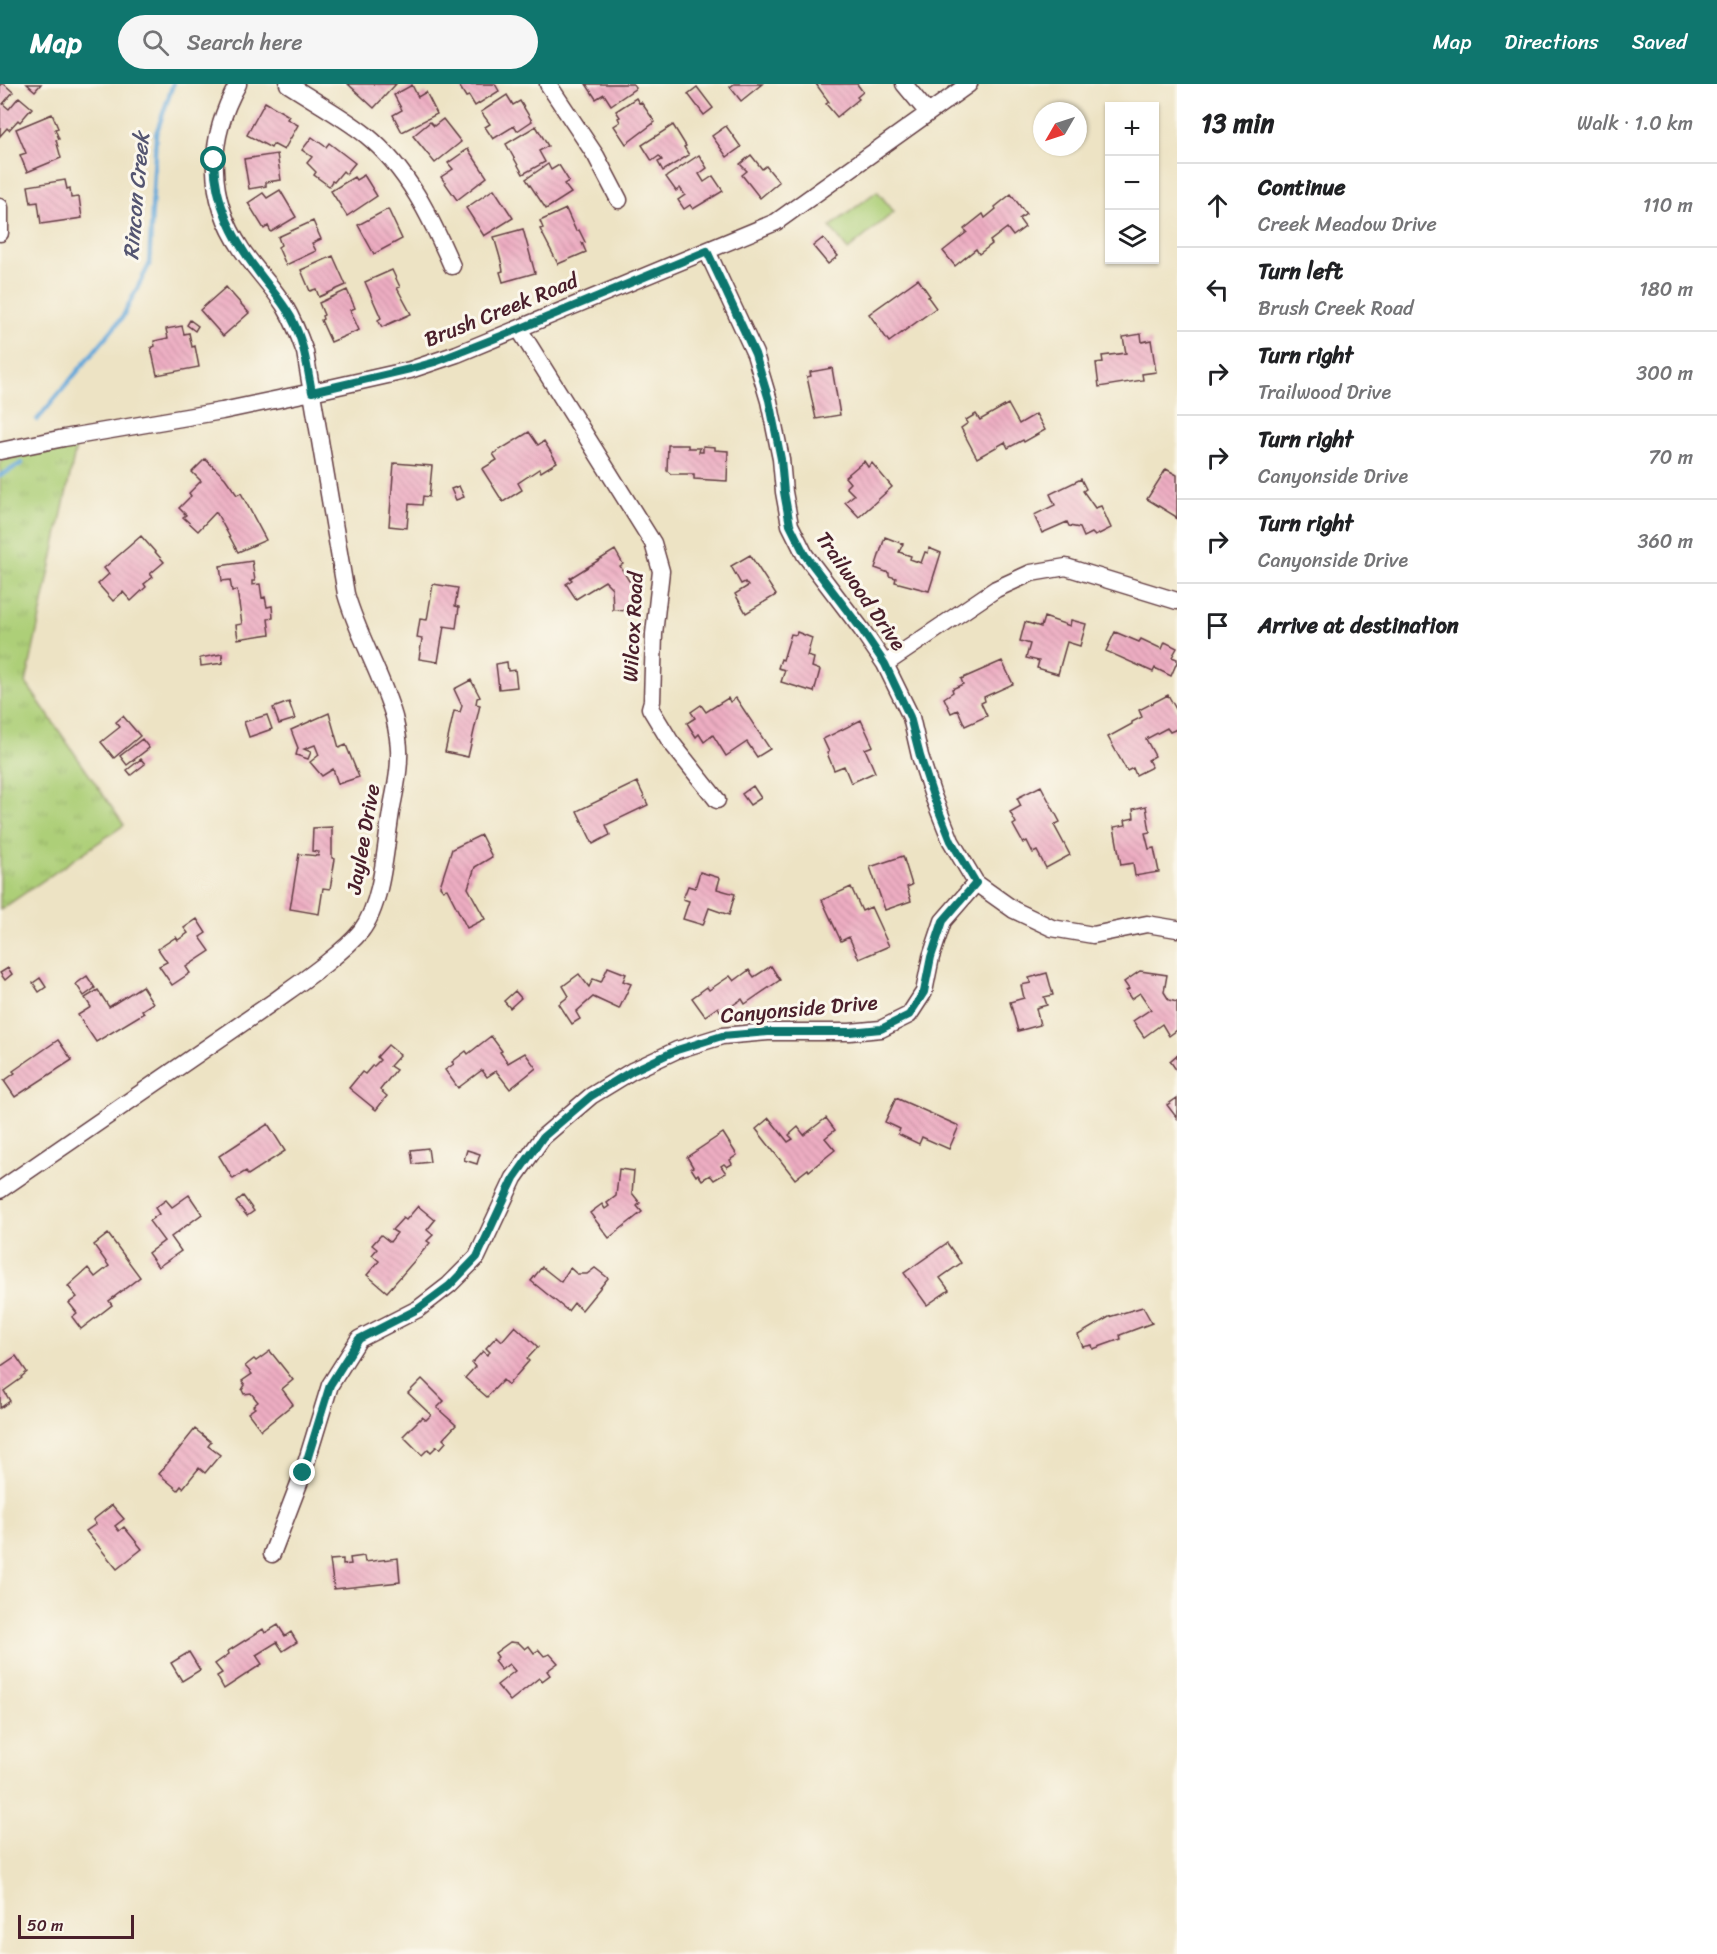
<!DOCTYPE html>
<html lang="en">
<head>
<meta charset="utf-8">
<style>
  body { margin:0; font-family:Sriracha,sans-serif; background:#f6f6f6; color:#202124 }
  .controls { position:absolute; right:18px; top:18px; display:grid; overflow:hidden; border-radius:0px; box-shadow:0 2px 4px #0004 }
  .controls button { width:54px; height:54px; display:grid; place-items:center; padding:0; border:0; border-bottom:2px solid #e0e0e0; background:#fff; color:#202124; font:30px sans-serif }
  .compass { position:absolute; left:1033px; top:18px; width:54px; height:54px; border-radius:50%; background:#fff; box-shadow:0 2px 4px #0004; rotate:231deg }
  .scale { position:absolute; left:18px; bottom:15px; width:116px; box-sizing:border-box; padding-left:6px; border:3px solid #4a1f2b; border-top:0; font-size:16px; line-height:21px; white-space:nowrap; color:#4a1f2b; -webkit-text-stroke:4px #fbf7ec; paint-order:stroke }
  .stop { position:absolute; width:18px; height:18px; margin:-14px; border:4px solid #0f766e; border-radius:50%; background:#fff }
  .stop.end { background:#0f766e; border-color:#fff; box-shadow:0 2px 6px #0008 }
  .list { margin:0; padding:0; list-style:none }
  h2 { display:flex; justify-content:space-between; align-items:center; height:78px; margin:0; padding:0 24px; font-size:26px }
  h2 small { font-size:20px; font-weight:400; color:#757577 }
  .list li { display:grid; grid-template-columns:39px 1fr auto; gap:18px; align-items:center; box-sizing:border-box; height:84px; padding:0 24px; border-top:2px solid #e0e0e0 }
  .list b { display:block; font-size:22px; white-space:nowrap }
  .list p { margin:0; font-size:20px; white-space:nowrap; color:#757577 }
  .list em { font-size:20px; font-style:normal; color:#757577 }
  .icon { flex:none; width:33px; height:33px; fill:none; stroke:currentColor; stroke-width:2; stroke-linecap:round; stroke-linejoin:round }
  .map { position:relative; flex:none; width:1177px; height:1870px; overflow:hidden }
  header { display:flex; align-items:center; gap:36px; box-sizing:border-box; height:84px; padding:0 30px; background:#0f766e; color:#fff }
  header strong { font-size:28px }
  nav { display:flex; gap:33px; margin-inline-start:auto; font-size:21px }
  .search { width:420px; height:54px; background:#f6f6f6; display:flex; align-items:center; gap:15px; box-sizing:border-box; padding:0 21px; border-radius:33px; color:#757577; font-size:22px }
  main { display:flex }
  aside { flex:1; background:#fff }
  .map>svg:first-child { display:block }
</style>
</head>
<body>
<header>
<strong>Map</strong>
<div class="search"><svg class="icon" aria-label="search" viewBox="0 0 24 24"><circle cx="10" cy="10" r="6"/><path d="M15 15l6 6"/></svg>Search here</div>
<nav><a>Map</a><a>Directions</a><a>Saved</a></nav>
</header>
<main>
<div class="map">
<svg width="1177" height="1870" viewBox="0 0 1177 1870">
  <defs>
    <pattern id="park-tufts" width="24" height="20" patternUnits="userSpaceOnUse" patternTransform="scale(1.5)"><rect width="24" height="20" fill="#adcf78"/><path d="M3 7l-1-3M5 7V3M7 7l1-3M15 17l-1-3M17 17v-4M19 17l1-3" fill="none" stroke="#96b168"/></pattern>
    <pattern id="building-back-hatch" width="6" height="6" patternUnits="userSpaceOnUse" patternTransform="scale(1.5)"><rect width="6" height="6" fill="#edadc2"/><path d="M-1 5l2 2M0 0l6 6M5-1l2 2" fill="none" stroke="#cd94a7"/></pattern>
  </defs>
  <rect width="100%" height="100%" fill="#fbf7ec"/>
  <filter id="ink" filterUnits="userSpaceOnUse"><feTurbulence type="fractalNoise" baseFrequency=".0167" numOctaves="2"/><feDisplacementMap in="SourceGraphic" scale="12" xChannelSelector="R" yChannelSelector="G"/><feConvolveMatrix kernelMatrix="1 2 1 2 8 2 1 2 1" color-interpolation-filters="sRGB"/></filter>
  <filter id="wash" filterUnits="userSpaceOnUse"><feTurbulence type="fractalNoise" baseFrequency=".008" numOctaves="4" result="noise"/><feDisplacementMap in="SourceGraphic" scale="24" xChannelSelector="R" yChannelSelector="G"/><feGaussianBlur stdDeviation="1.35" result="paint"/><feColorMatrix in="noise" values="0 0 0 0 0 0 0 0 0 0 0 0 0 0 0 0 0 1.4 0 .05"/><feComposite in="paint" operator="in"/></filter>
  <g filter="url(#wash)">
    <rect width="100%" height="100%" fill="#ede3c4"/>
    <!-- park -->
    <path fill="url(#park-tufts)" stroke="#7c7752" stroke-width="1.5" d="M77,358L26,599L124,741L0,826V377Z"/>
    <!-- garden -->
    <path fill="#adcf78" stroke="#7c7752" stroke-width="1.5" d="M877,107L894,128L848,166L830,143Z"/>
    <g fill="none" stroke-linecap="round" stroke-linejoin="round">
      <!-- stream -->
      <path stroke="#64a7d9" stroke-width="4.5" d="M37,336L122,234L149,181L156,50L173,0
        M0,392L22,379"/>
    </g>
    <g id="blocks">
      <!-- building -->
      <path fill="url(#building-back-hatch)" d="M0,0H4L13,8L3,20L9,25L19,13L32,24L20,38L18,36L9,46L7,44L0,52Z
        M27,0H41L35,7Z
        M348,0H396L374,24Z
        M458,0H495L499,7L475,22L469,12L466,13Z
        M586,0H633L636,4L611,21L604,10L596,15Z
        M734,0H762L741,17L730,3Z
        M816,0H857L863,8L857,13L859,15L837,33L826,20L829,18Z
        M412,1L418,13L426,8L437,30L402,48L393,31L402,26L394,11Z
        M697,3L713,24L704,31L688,10Z
        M507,11L513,21L520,17L532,37L517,47L514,42L493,55L485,43L490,40L481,28Z
        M636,14L639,19L641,18L655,38L626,60L614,42L620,38L618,34L620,33L616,27Z
        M265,18L289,32L287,35L298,41L284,66L273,60L271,64L247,51Z
        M52,30L58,44L55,45L59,55L56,56L61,74L27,88L20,71L26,69L16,45Z
        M443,35L461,58L435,79L413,52L430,38L434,42Z
        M673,41L686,62L684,63L689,71L663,87L658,78L662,76L659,72L652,77L642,61Z
        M536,42L548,62L539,67L545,78L523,90L506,60Z
        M726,42L741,63L727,73L712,52Z
        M312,53L326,63L329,59L355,79L346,90L343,87L334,98L332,97L329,102L314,91L316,88L307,79L312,73L302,66Z
        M468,65L487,93L457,116L441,93L453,85L448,79Z
        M277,70L281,96L266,98V102L249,105L244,75Z
        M699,71L707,84L699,90L704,98L713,92L723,107L693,125L690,121L684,125L678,116L685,111L680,104L676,107L666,93Z
        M751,71L762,85L766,82L779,98L760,114L742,91L747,87L740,80Z
        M548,80L551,86L559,81L569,97L564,100L571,109L546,125L526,95Z
        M364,91L377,112L347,132L331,107L354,93L356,96Z
        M65,96L67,105L70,104L71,114L79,113L82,134L41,140L38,118L31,119L28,102Z
        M494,105L513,134L484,152L466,124Z
        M280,106L296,133L271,148L268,142L264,145L248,119L263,109L267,114Z
        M1011,110L1026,130L1019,135L1025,143L1013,152L1007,144L990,157L992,160L979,170L976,165L955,182L943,167L967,148L964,145L983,130L985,134L996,125L995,123Z
        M388,125L402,155L374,170L358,141Z
        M566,125L576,147L579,146L585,158L582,159L586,168L558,180L540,145L543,144L540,137Z
        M313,137L321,155L312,159L316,167L286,181L278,163L281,161L278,153Z
        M523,145L535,189L503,198L500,188L503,187L501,177L494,153Z
        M823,154L838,172L828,180L813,162Z
        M333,172L346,201L319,213L316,205L310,207L301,186Z
        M392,186L400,203L397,204L411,230L382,243L378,236L381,234L365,198Z
        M918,195L930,212L928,213L936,224L889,258L869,230Z
        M226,203L249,229L223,252L200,226Z
        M347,206L355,224L350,226L359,246L331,258L321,236L323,235L322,232L324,231L319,219Z
        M190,236L198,242L195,247L187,241Z
        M182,242L184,250L189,249L192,263L195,262L199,283L157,291L151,264L155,262L154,257L168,254L166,245Z
        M1141,250L1142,258L1151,256L1156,288L1142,290L1143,296L1099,303L1096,279L1103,278L1102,272L1126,269L1123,253Z
        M832,284L840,331L816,335L807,293L811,292L810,288Z
        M1008,320L1019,340L1036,330L1045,346L1024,358L1023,356L1008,364L1005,358L977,374L961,344L968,339L966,336L976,330L980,336Z
        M529,348L538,361L544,357L557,378L541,388L539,385L518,399L522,406L503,418L482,385L497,376L493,370Z
        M668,361H688V364H700L699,368H703V362L715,363V366L728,367L727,397L694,395V390H671L667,387Z
        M205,375L225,394L237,411L241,409L266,456L238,468L216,428L198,447L183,433L186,431L179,424L191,412L189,409L201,397L192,388Z
        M864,377L868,383L872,379L892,403L859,433L845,418L854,411L846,403L850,399L845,393Z
        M394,379L432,382L429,413L423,412L422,421L409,420L407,444L389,442Z
        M1166,385L1177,391V436L1175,432L1147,415Z
        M1081,395L1086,405L1083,407L1095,424L1101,422L1111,444L1095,452L1092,449L1084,453L1080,444L1069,442L1067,438L1042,449L1034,431L1055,421L1050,410Z
        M459,402L464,413L456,416L451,405Z
        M141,452L164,478L150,490L153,493L144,500L146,503L131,517L123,508L113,517L98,500L109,490L104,484Z
        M885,453L903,460L899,468L911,472L910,475L921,479L925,468L928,469L929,464L941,469L929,507L895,498L896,494L889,492V489L875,484Z
        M615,466L623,480L620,482L629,497L633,496L631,527L613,526L612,504L605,497L576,515L566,500L572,496L570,494Z
        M750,471L776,511L746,529L735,510L748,502L745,498L741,500L731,482Z
        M252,477L255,497H252V501L260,500L262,514L265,513L267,523L272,522L273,534L268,535L270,550L238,555L236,541L242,540L237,506L232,507L230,496L222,497L220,482Z
        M433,500L458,504L455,522L459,523L456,544L444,542L438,578L419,575L422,555L417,554L420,535L427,536Z
        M1044,533L1070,542L1071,536L1086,540L1080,562L1067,558L1058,590L1037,584L1039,577L1026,574L1030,560L1020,557L1025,538L1041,543Z
        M797,548L812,554L807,572L814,574L812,583L820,586L814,608L781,598L785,586L778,584L781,575L783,576L791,550L796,551Z
        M1115,548L1139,558L1141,555L1162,565L1165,558L1177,564L1172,573L1177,575V578L1171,592L1155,584L1153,588L1106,567Z
        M222,570L223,579L201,582L200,574Z
        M1002,577L1013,600L984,613L985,617L981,619L987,632L965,642L958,626L951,629L944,614L953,608L952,605L963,600L961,595Z
        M507,578L508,587L515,586L517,603L499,605L496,580Z
        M471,596L480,613L477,614L476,620L480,621L468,673L445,668L454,627L460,628L462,622L454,605Z
        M1168,611L1177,627V645L1170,648L1167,644L1146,655L1155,672L1148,676L1152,683L1136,691L1133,684L1127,687L1108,653L1132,640V638L1142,633L1139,626Z
        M728,614L730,618L736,614L770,665L757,673L747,658L726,672L713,651L704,658L699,650L696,653L687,639L695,634L691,628L701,621L706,628Z
        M289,618L295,635L279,640L273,624Z
        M329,629L339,664L346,661L359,693L338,700L333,685L322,692L310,678L319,671L315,661L304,665L311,668L308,675L296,671L298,664L291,646Z
        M267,631L272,645L249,653L244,638Z
        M123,632L140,652L114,674L101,658L120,643L116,638Z
        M861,636L873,662L865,665L875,688L851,699L844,682L834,686L827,669L829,668L823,655Z
        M142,655L149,664L127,681L120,672Z
        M141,675L145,680L131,691L127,686Z
        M637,698L648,721L606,741L610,751L593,760L577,727Z
        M753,702L761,714L750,721L742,710Z
        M1041,702L1060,738L1054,741L1070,771L1046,784L1037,767L1033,769L1027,757L1023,759L1013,741L1016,739L1010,728L1021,722L1017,714Z
        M1146,722L1150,748L1145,749L1149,765L1154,764L1159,788L1135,792L1133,779L1121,781L1114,743L1126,741L1125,736L1134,734L1133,725Z
        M332,743V774L335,775L330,805L323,804L319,830L290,825L299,770L318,772L319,768L312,767L313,744Z
        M481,751L492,773L475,783L468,804L485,835L467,844L447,805L443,806L440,802L452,765Z
        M903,772L912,801L907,803L911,817L885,826L870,783Z
        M700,788L720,794L717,805L735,810L729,831L709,824L703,841L683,835L689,817L683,815L688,802L695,804Z
        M851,803L862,827L871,823L889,862L859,875L849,853L841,857L822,816Z
        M197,835L206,849L200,853L210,867L186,883L190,889L172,901L159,882L167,878L158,865L176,853L178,856L188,849L184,844Z
        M771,882L780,896L745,920L742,915L721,929L718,923L705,932L692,914L707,903L709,906L730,892L734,897L749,886L754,893Z
        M608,883L626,890L623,897L631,900L619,925L593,913L576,928L580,935L572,940L559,920L569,912L563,902L579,890L589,903L593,895L601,898Z
        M8,884L12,890L5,896L0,889Z
        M1140,887L1167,891L1164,908L1169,916L1177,918V946L1169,952L1162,940L1144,953L1133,937L1151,925L1140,909L1131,915L1126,907L1129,905L1124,898Z
        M1047,889L1053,911L1044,913L1047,921L1036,924L1040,941L1018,947L1010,918L1024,914L1021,901L1031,899L1029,894Z
        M87,892L95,904L84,912L76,900Z
        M40,894L46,903L39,908L33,899Z
        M142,902L153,919L142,926L144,929L96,958L78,931L91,923L85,914L98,906L109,923Z
        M515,907L521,914L510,924L504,917Z
        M491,952L502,967L500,968L508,979L525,969L536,984L510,1005L496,987L487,993L482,986L458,1004L445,986L454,980L452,978L466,967L468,970Z
        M58,956L72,976L15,1013L4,997L15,989L13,987Z
        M388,961L400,971L390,982L396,986L380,1006L387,1012L376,1026L349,1004L362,988L365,990L372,982H374L380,976L377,973Z
        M1177,971V987L1170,977Z
        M896,1014L959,1042L949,1065L922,1053L919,1060L898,1050L900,1045L885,1038Z
        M1177,1014V1034L1167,1021Z
        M769,1034L788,1058L793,1055L789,1051L798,1043L804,1051L826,1034L835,1046L825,1054L835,1066L809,1087L808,1085L795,1095L756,1045Z
        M268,1040L285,1067L248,1091L246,1087L233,1095L219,1072Z
        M723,1049L737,1071L730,1076L732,1080L727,1083L724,1080L721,1082L726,1089L714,1096L710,1091L702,1096L698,1090L696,1092L691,1084L693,1083L687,1073Z
        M428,1064L430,1078L413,1080L411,1066Z
        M467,1066L480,1070L477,1080L464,1076Z
        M619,1085L634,1087L632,1109L640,1119L637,1122L642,1128L609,1154L590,1129L602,1120L605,1125L609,1122L607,1119L616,1112Z
        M189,1111L202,1130L171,1153L181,1167L158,1183L148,1169L164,1157L149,1137L159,1130L155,1124L166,1116L172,1123Z
        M243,1112L254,1127L247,1132L236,1118Z
        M418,1122L435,1136L427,1146L433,1151L427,1157L430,1159L387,1208L367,1191L379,1177L372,1171L377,1165L372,1161L381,1151L390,1158L397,1149L392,1146L403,1134L406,1136Z
        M108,1150L140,1193L109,1217L112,1221L81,1245L72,1233L77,1229L69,1219L77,1213L68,1202L88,1184L95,1193L109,1182L94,1161Z
        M947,1159L961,1179L940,1194L949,1206L927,1221L904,1189Z
        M542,1183L561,1198L570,1184L577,1190H587L595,1184L608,1194L582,1226L574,1219L568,1227L531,1197Z
        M1143,1223L1152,1239L1120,1251L1121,1255L1093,1265L1092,1261L1083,1263L1078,1251L1109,1233Z
        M515,1242L538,1263L527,1275L529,1277L508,1301L503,1296L487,1313L465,1294L475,1283L472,1279L483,1267L487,1271L490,1268L486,1264L497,1252L502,1257Z
        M270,1267L293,1296L282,1305L293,1320L261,1346L248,1329L255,1324L253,1322L258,1318L251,1309L244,1310L242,1306L245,1301L242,1297L252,1290L245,1282L254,1275L256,1277Z
        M16,1272L27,1288L21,1293L22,1294L4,1307L10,1317L0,1324V1283Z
        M422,1295L444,1317L437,1324L456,1341L443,1355L446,1358L440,1365L437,1362L431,1368L428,1365L422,1371L403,1352L422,1333L426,1336L431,1331L408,1309Z
        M195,1345L211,1358L208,1362L220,1371L205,1389L199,1384L183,1404L181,1402L178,1406L159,1390Z
        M112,1421L124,1435L115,1442L119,1447L124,1443L142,1465L117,1485L86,1447L96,1440L93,1436Z
        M364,1472L365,1478L398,1474L400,1498L334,1505L330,1476L343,1475V1481L351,1480L350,1474Z
        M278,1541L285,1552L291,1548L297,1558L283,1567L277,1558L256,1571L262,1580L224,1605L217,1592L222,1589L215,1580L229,1570L228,1567L263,1545L265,1549Z
        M510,1558L519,1559L525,1565L529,1562L534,1569L539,1566L544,1572L550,1570L558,1579L547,1587L550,1591L542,1597L539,1594L510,1617L497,1601L515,1587L509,1580L501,1586L494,1577L498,1573L495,1569Z
        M189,1568L200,1586L182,1597L171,1579Z"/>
    </g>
  </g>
  <g filter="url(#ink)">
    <use href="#blocks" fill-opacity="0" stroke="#623c42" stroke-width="1.5"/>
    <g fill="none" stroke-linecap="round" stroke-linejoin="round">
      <!-- minor casing -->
      <g stroke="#623c42" stroke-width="19">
        <path id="minor" d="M288,0C314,17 342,32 366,51C408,85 431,134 452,182
          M548,0L596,72L619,116
          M904,0L928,29
          M0,123V149
          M707,167L755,270L769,317L781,375L784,408L790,441L805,471L862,546L885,580L911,633L920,672L933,712L951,757L976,799L1014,826L1052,844L1093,851L1147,840L1177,845
          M519,245L653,459L661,487L654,550L652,617L650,624L670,657L717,716
          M0,367L64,354L222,327L312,308L410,286L457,270L776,138L969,0
          M885,580L996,505L1031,489L1066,483L1177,517
          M0,1106L276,916C301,898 342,870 361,847C383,818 385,764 391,728C394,711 399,692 399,674C400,660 397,646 394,633C382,591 358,552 346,510L305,268C299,251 293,236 284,221C272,202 255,185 242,166C206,113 207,55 238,0
          M272,1470L303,1389L330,1301L359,1255L418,1225L449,1201L477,1173L514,1094L543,1053L591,1012L632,987L677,966L722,952L768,948H850L881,945L909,931L924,908L931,873L943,837L976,799"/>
      </g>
      <!-- minor -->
      <use href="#minor" stroke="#fff" stroke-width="16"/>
    </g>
  </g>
  <g fill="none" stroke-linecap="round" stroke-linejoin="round" filter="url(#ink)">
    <!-- route -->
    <path stroke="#0f766e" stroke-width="8" d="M214,76C215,120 233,155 259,189C270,204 282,217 291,233C304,257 307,282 312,308L410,285L435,278L519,245L707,167L755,270L769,316L781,375L784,408L790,441L805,471L862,546L885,580L910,633L920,672L933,712L951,757L976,799L943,837L931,873L924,908L909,931L881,945L850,948H768L722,952L677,966L632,987L591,1012L543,1053L514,1094L477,1173L449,1202L418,1225L359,1255L330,1301L303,1389"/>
  </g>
  <g text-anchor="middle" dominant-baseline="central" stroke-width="6" stroke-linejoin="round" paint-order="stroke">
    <!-- street labels -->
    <g font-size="21" fill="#4a1f2b" stroke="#fbf7ec">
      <text transform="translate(501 226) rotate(-22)">Brush Creek Road</text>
      <text transform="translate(861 507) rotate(55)">Trailwood Drive</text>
      <text transform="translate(633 543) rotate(-87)">Wilcox Road</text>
      <text transform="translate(363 755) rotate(-80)">Jaylee Drive</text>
      <text transform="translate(799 925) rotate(-5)">Canyonside Drive</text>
    </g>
    <!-- water labels -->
    <g font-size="22" font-style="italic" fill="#545571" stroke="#fbf7ec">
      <text transform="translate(136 112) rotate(-85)">Rincon Creek</text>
    </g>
  </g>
</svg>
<div class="controls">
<button>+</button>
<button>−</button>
<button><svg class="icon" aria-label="layers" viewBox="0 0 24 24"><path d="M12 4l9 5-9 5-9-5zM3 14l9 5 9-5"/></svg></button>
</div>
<svg class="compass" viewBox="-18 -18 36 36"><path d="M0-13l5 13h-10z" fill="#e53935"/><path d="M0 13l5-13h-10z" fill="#757577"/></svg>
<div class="scale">50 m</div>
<div class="stop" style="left:214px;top:76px"></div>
<div class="stop end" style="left:303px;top:1389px"></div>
</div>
<aside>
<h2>13 min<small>Walk · 1.0 km</small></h2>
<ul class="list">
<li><svg class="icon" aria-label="ahead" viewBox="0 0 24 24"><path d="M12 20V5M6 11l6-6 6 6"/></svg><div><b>Continue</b><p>Creek Meadow Drive</p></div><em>110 m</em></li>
<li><svg class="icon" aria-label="left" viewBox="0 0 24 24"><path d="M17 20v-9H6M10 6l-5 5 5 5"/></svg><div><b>Turn left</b><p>Brush Creek Road</p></div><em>180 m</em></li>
<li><svg class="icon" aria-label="right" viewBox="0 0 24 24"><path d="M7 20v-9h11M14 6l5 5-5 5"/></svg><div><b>Turn right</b><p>Trailwood Drive</p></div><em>300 m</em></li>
<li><svg class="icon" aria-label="right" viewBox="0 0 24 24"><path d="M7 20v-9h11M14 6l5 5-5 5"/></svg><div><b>Turn right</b><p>Canyonside Drive</p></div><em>70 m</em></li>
<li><svg class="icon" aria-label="right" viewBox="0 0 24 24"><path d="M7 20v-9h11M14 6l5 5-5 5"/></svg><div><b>Turn right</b><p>Canyonside Drive</p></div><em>360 m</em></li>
<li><svg class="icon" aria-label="arrive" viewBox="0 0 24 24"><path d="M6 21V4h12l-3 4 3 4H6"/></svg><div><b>Arrive at destination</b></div></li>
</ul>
</aside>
</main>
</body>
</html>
